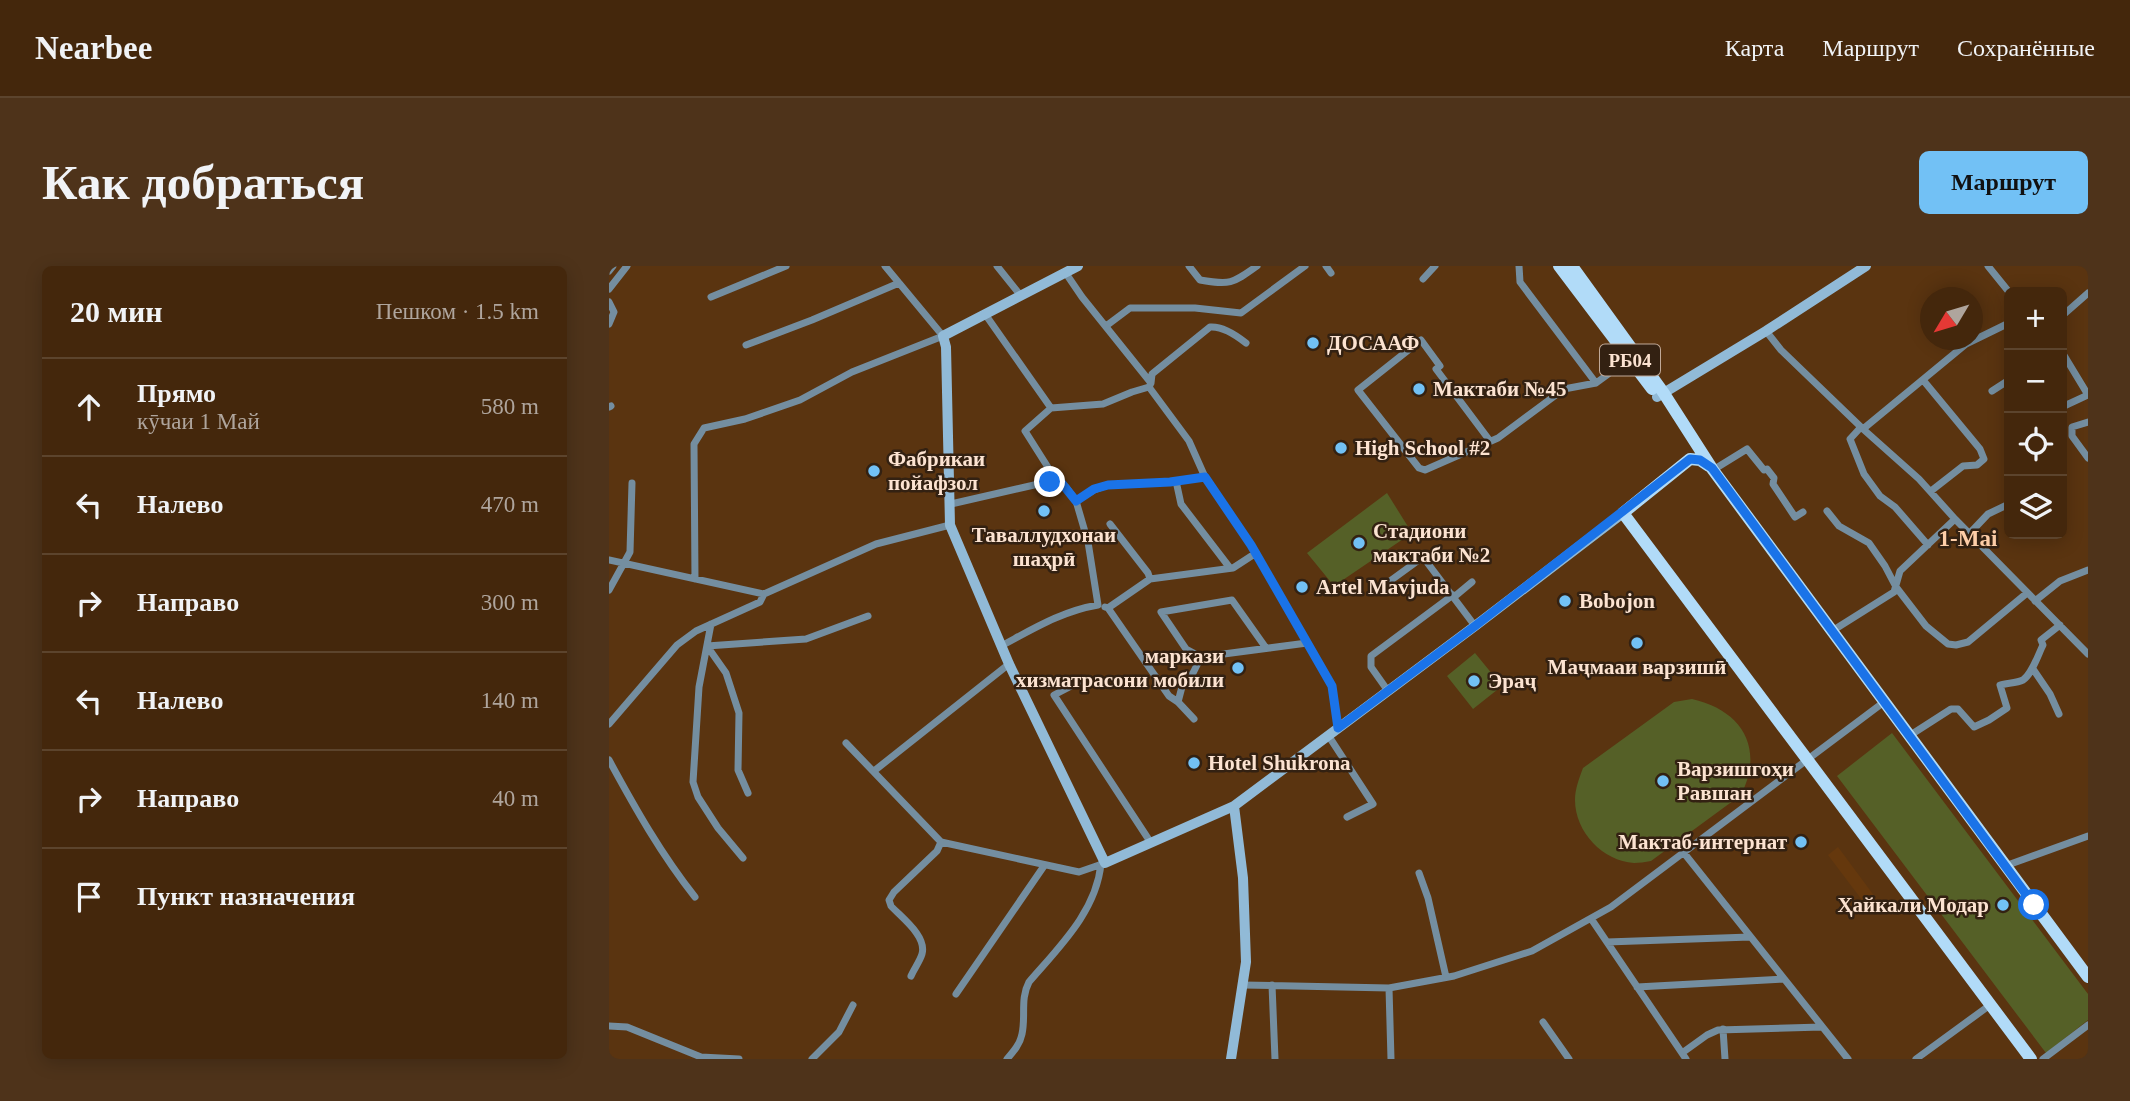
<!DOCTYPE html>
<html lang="ru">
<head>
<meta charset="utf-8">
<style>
  body { margin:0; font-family:"Times New Roman",serif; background:#4e331a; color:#f1f3f6 }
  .controls { position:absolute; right:21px; top:21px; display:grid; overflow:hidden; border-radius:10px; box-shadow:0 4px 18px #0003 }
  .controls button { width:63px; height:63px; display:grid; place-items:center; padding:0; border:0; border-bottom:2px solid #5c442d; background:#44270c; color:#f1f3f6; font:35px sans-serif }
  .compass { position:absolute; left:1311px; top:21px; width:63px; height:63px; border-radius:50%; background:#44270c; box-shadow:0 4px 18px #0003; rotate:232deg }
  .stop { position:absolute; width:21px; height:21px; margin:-16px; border:5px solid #1a73e8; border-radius:50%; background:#fff }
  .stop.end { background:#1a73e8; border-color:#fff; box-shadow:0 2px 7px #0008 }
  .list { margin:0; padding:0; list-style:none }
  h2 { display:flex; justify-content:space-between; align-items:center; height:91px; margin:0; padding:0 28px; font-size:30px }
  h2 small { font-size:23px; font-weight:400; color:#afa59d }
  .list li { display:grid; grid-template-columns:46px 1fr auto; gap:21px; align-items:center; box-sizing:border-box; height:98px; padding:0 28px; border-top:2px solid #5c442d }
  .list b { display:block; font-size:26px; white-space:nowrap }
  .list p { margin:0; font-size:23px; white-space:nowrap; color:#afa59d }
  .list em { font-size:23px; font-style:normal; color:#afa59d }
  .icon { flex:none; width:38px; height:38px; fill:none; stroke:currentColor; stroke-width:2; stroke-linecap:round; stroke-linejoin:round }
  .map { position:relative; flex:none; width:1479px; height:793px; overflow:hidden; border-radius:10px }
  header { display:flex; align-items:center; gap:42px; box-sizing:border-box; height:98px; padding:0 35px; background:#44270c; border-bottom:2px solid #5c442d }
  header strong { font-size:33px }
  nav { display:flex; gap:38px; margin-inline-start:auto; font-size:24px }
  .intro { display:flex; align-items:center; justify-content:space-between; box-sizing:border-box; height:168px; padding:0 42px }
  h1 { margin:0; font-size:49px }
  .button { padding:18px 32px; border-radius:10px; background:#72c1f5; color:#111; font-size:24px; font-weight:700 }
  main { display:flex; gap:42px; padding:0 42px }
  aside { flex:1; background:#44270c; border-radius:10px; box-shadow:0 4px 18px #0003 }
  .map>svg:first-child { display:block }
</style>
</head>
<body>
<header>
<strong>Nearbee</strong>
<nav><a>Карта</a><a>Маршрут</a><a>Сохранённые</a></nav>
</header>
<div class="intro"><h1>Как добраться</h1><a class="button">Маршрут</a></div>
<main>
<aside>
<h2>20 мин<small>Пешком · 1.5 km</small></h2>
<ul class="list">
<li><svg class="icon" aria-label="ahead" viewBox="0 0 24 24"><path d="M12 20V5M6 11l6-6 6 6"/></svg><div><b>Прямо</b><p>кӯчаи 1 Май</p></div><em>580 m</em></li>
<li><svg class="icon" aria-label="left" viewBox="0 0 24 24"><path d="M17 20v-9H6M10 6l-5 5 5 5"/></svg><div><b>Налево</b></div><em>470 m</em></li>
<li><svg class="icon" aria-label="right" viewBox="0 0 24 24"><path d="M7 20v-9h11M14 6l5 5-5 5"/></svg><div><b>Направо</b></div><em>300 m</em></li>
<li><svg class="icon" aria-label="left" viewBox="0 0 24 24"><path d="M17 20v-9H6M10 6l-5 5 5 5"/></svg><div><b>Налево</b></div><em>140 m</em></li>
<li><svg class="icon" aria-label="right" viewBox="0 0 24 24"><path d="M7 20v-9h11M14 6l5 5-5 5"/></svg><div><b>Направо</b></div><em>40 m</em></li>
<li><svg class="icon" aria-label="arrive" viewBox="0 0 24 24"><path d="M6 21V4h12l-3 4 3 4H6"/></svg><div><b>Пункт назначения</b></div></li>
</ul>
</aside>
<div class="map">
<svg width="1479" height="793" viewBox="0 0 1479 793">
  <rect width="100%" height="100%" fill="#5a3410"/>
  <!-- built -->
  <path fill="#65380d" d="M1229,581L1269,635L1259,642L1219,589Z"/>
  <!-- green -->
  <path fill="#556027" d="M778,227L803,267L725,320L698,287Z
    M866,387L893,420L864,443L838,410Z
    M1083,433C1132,444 1156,481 1132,529L1042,595C1036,596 1030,597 1025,597C994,595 966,566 966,534C966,523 970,513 974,502L1065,436Z
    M1283,467L1479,728V754L1437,787L1228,510Z"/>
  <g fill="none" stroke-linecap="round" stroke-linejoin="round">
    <!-- street -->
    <path stroke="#748ea0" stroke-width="7" d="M388,0L412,30
      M580,0L591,14C621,19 623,18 648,0
      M717,0L722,7
      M910,0L911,16L987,117
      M1379,0L1400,26
      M0,5L4,0
      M456,6L473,31L542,117L540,121L580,175L596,211L642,279L723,420L729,462
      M814,13L826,0
      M0,23L18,0
      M102,31L177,0
      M0,36L5,46L0,58
      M376,48L442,142L416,165L447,214L457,221L467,235L479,276L489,339C453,345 424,363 392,380
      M1453,50L1479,27
      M497,60L521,42H586L632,47L696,0
      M1157,65L1172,84L1254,163L1310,213L1346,253L1479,388
      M137,79L203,54L290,17
      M1453,86L1479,129
      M1314,114L1371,183L1375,193L1368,199L1354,200L1322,225
      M542,117L543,108L601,61C614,60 627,69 637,77
      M1383,125L1400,114
      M0,141L2,140
      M1453,141L1479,129
      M442,142L494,138L523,126L540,121
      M1479,156L1463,161V170L1479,192
      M1252,161L1241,173L1255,208L1271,230L1286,241L1319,279
      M1254,163L1357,78L1400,57
      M881,175L827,103L831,100L812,74L749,124L810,202L816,204L889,172L955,123L987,117L1020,93
      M1104,204L1138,183L1155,204L1158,203L1165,212L1164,218L1186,251L1194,246
      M567,215L572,238L621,302
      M467,235L485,224L499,219L561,216L596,211
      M342,238L447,214
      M1218,245L1230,260L1260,277L1276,300L1287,321L1317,360L1339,378L1347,379L1359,376L1418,327
      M501,258L539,307L541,313
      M1361,267L1379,248L1400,238
      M0,294L155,328L267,278L341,259
      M86,313L85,178L95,162L136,153L191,134L243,106L334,70L276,0
      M770,323L814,291L866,360
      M0,324L21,286L23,217
      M845,331L863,316
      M1426,335L1451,315L1479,304
      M496,341L499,342L560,430L569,436L585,453
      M499,342L541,313L624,302L647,287
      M102,358L90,421L84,516L89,531L109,562L134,592
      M1223,365L1285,326L1291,305L1346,253
      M98,380L197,373L259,350
      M98,380L117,407L130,447L129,504L139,527
      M592,391L577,383L552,346L623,334L657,382
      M1424,403L1441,428L1450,448
      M470,416L445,429L542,577
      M779,425L762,401V390L844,329
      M569,436L574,417L584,407L592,391L698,377
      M0,458L68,379L87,365L151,336L155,328
      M719,469L764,538L738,551
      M1300,470L1342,443H1349L1365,461L1380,454L1398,442L1391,419C1398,417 1408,417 1414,414C1423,408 1429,389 1434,379L1432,374L1451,359
      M237,477L332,576L470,606L496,597
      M0,494C26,542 52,588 86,631
      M265,505L400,398
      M1075,587L1239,793
      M1396,600L1479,570
      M810,607L819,632L837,711
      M983,654L1077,793
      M998,676L1141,671
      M302,710C305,703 311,695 313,688C318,670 293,652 282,640L280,634L285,626L328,585L332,576
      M634,719L780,722L845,710L923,685L1002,641L1275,436
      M663,719L666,793
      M1028,721L1175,713
      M780,722L782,793
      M347,728L435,600
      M934,756L960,793
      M0,760L18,761L92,791L130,793
      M1114,763L1116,793
      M1073,787L1098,769L1109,764L1213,761
      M203,793L230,766L244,739
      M398,793C405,785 411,778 413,768C417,750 411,733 420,716C450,681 487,646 492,598
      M1307,793L1381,739
      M1434,793L1479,759"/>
    <!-- secondary -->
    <path stroke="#91bad7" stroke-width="10" d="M469,0L334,70L337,81L341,259L400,398L496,597L625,540
      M1048,131L1157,65L1257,0
      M622,793L637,696L634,612L625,540L866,360L1014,247"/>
    <!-- primary -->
    <path stroke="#b1dbf8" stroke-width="12" d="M950,0L1043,123
      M963,0L1054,126L1104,204L1479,711
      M1100,200L1091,194L1081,193L1014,247L1422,793"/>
  </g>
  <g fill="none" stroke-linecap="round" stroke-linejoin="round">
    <!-- route -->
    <path stroke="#1a73e8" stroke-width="9" d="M441,216L447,214L451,215L467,235L485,223L499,219L561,216L596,211L642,279L723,420L729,462L866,360L1081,193L1091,194L1103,202L1425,639"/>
  </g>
  <!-- markers -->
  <g fill="#72c1f5" stroke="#332112" stroke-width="2.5">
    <circle cx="704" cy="77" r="7"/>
    <circle cx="810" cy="123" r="7"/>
    <circle cx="732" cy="182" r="7"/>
    <circle cx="265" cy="205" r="7"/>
    <circle cx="435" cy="245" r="7"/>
    <circle cx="750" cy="277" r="7"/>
    <circle cx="693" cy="321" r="7"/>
    <circle cx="956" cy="335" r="7"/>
    <circle cx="1028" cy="377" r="7"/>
    <circle cx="629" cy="402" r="7"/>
    <circle cx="865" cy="415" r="7"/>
    <circle cx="585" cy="497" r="7"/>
    <circle cx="1054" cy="515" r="7"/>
    <circle cx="1192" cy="576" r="7"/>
    <circle cx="1394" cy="639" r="7"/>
  </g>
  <g text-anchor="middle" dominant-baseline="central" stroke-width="5" stroke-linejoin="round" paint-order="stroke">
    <!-- shield labels -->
    <rect fill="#332112" stroke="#c0a998" stroke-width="2" x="991" y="78.5" width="60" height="31" rx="5"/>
    <g font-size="19" font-weight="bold" fill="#fce3d1">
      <text x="1021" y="94">РБ04</text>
    </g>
    <!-- poi labels -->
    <g font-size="21" font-weight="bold" fill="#fce3d1" stroke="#332112" text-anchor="start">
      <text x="718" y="77">ДОСААФ</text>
      <text x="824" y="123">Мактаби №45</text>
      <text x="746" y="182">High School #2</text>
      <text x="279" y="193">Фабрикаи<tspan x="279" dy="24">пойафзол</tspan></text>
      <text x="764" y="265">Стадиони<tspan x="764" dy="24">мактаби №2</tspan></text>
      <text x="435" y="269" text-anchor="middle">Таваллудхонаи<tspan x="435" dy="24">шаҳрӣ</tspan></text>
      <text x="707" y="321">Artel Mavjuda</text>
      <text x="970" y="335">Bobojon</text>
      <text x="615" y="390" text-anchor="end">маркази<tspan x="615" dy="24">хизматрасони мобили</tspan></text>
      <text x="1028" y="401" text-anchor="middle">Маҷмааи варзишӣ</text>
      <text x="879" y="415">Эраҷ</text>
      <text x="599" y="497">Hotel Shukrona</text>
      <text x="1068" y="503">Варзишгоҳи<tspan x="1068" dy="24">Равшан</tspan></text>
      <text x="1178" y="576" text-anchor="end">Мактаб-интернат</text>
      <text x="1380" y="639" text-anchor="end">Ҳайкали Модар</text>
    </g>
    <!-- neighbourhood labels -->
    <g font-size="23" font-weight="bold" fill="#fecea8" stroke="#332112">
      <text x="1359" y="272">1-Mai</text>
    </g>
  </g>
</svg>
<div class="controls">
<button>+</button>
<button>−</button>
<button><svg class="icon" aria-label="locate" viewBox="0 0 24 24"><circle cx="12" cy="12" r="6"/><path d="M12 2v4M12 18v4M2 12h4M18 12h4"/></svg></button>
<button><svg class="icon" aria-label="layers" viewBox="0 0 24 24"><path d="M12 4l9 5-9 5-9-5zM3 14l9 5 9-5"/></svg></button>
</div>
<svg class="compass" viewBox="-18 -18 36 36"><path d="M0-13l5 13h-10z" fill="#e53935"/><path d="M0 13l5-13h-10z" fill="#afa59d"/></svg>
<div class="stop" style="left:1425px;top:639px"></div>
<div class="stop end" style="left:441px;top:216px"></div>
</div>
</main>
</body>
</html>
